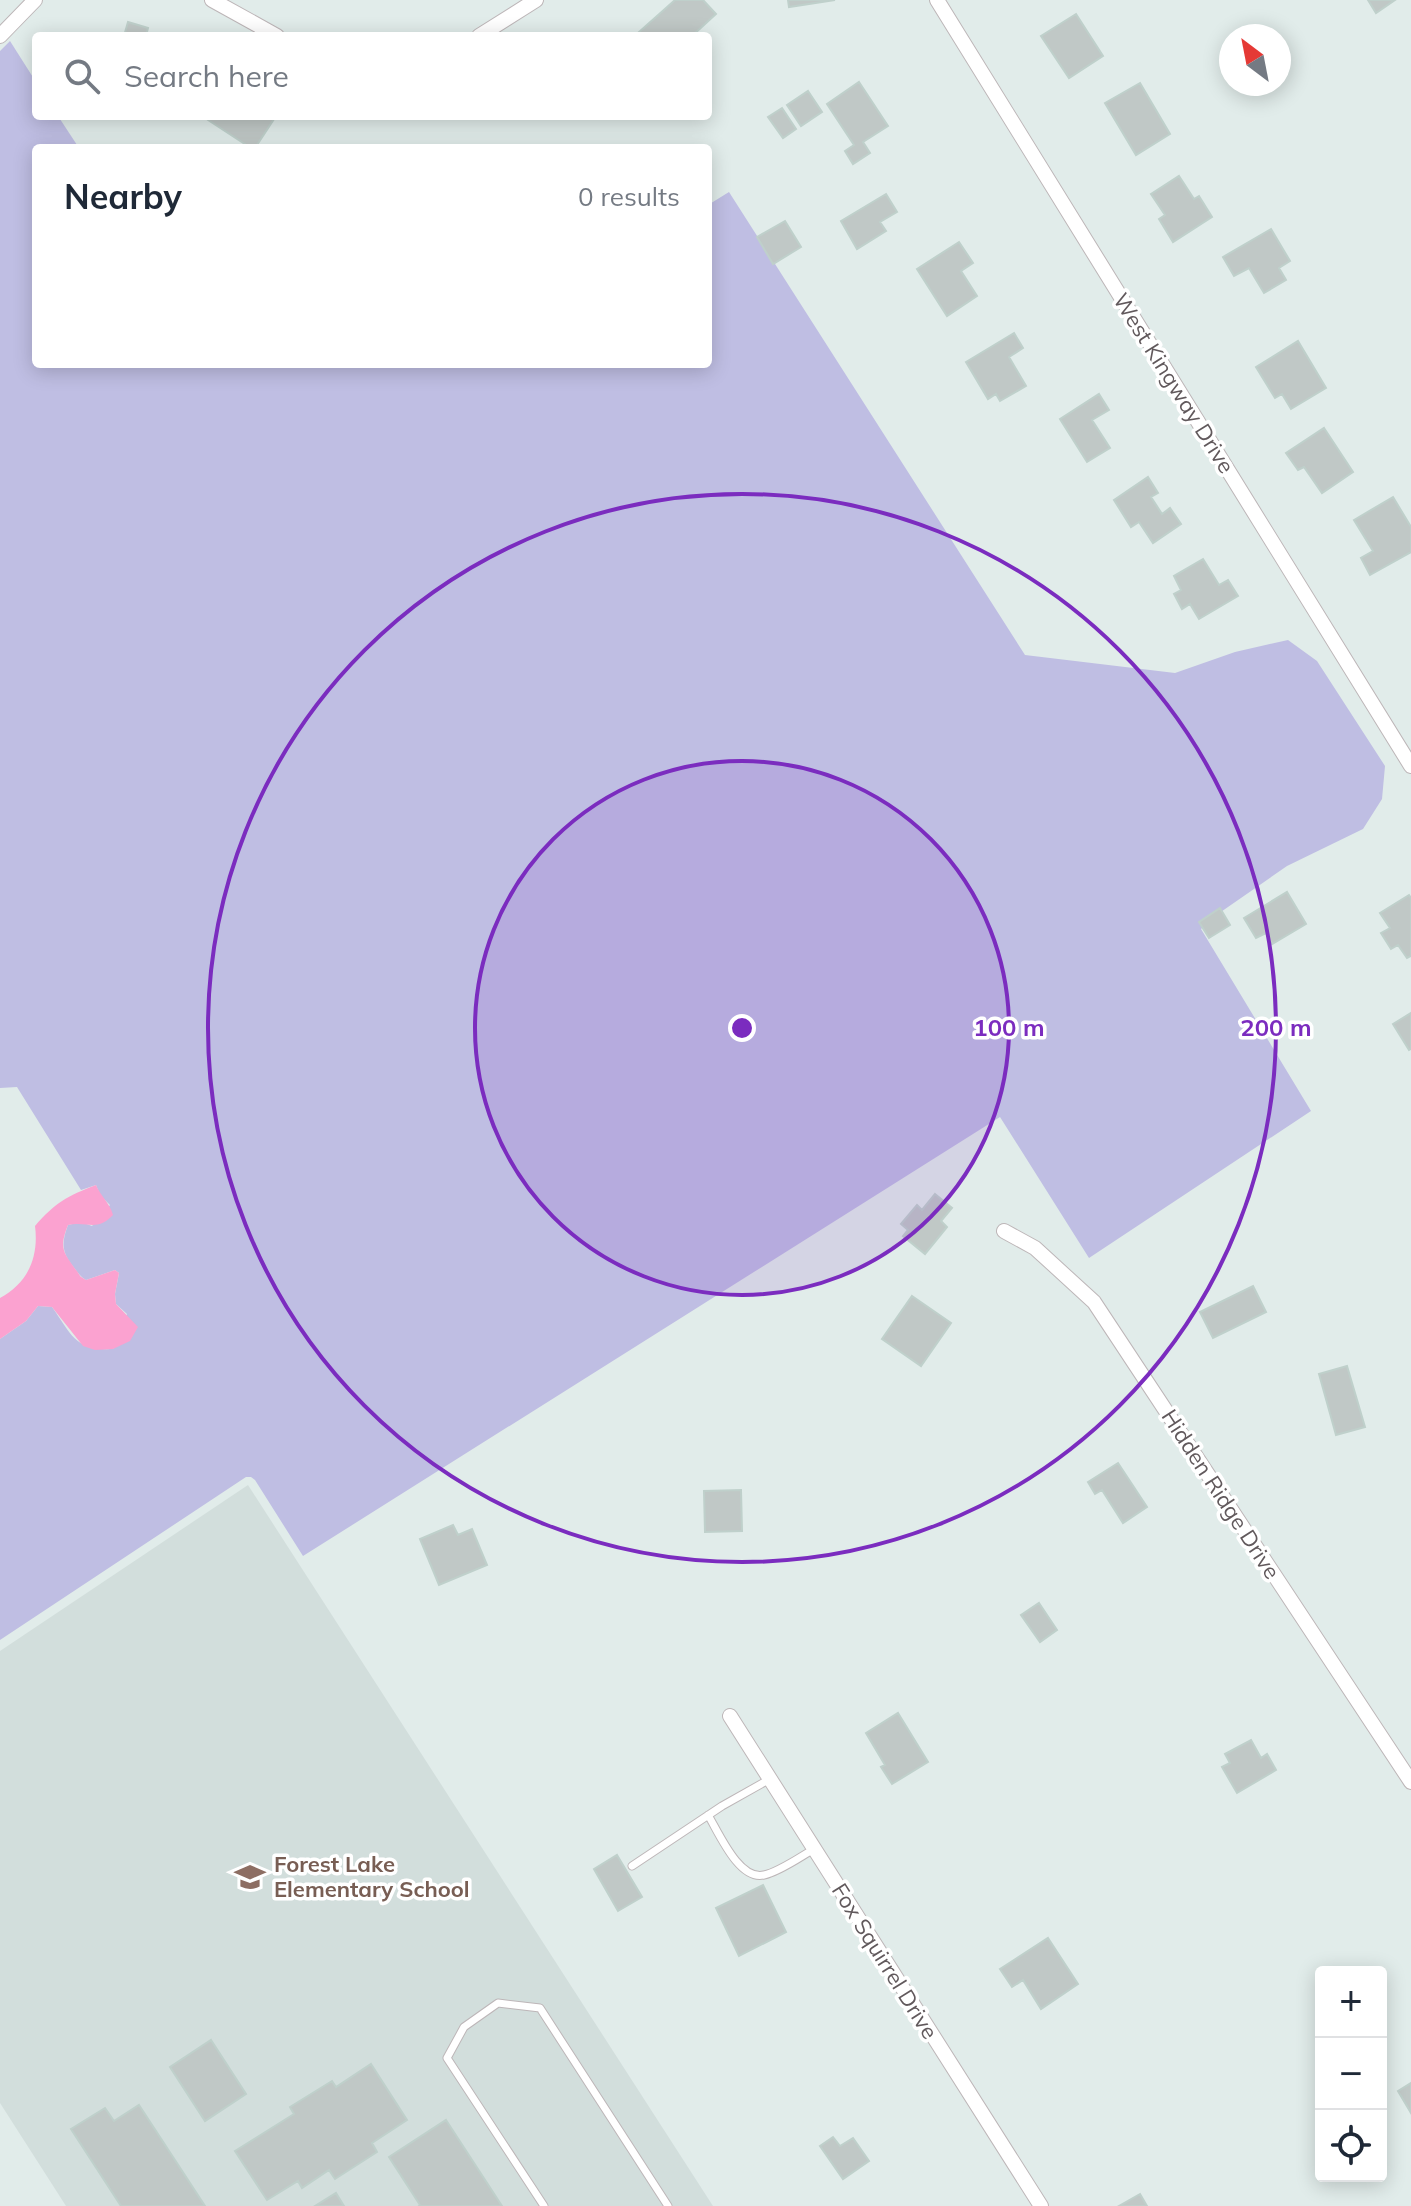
<!DOCTYPE html>
<html lang="en">
<head>
<meta charset="utf-8">
<style>
  body { margin:0; font-family:Mulish,sans-serif; background:#f2f2f3; color:#1f2937 }
  .controls { position:absolute; right:24px; bottom:24px; display:grid; overflow:hidden; border-radius:8px; box-shadow:0 4px 20px #0003 }
  .controls button { width:72px; height:72px; display:grid; place-items:center; padding:0; border:0; border-bottom:2px solid #e0e1e3; background:#fff; color:#1f2937; font:40px sans-serif }
  .compass { position:absolute; left:1219px; top:24px; width:72px; height:72px; border-radius:50%; background:#fff; box-shadow:0 4px 20px #0003; rotate:328deg }
  .list { margin:0; padding:0; list-style:none }
  h2 { display:flex; justify-content:space-between; align-items:center; height:104px; margin:0; padding:0 32px; font-size:34px }
  h2 small { font-size:26px; font-weight:400; color:#747a83 }
  .icon { flex:none; width:44px; height:44px; fill:none; stroke:currentColor; stroke-width:2; stroke-linecap:round; stroke-linejoin:round }
  .map { position:relative; flex:none; width:1411px; height:2206px; overflow:hidden }
  .search { position:absolute; background:#fff; box-shadow:0 4px 20px #0003; left:32px; top:32px; width:680px; height:88px; display:flex; align-items:center; gap:20px; box-sizing:border-box; padding:0 28px; border-radius:8px; color:#747a83; font-size:30px }
  .panel { position:absolute; background:#fff; box-shadow:0 4px 20px #0003; left:32px; top:144px; width:680px; height:224px; border-radius:8px }
  .map>svg:first-child { display:block }
</style>
</head>
<body>
<div class="map">
<svg width="1411" height="2206" viewBox="0 0 1411 2206">
  <rect width="100%" height="100%" fill="#e1ecea"/>
  <!-- education -->
  <path fill="#d2dedc" d="M248,1485L713,2206H66L0,2103V1651Z"/>
  <!-- green -->
  <path fill="#bfbee3" d="M10,41L36,82V116H58L79,148H36V364H708V205L729,192L1025,655L1175,673L1235,652L1288,640L1317,661L1385,766L1382,799L1363,829L1287,866L1215,916L1201,929L1311,1111L1089,1258L1000,1117L303,1556L255,1480L251,1477H246L0,1640V1339L26,1321L38,1306L52,1307C72,1335 75,1351 113,1349L127,1314L116,1304L115,1294L119,1273L115,1270L86,1280C79,1276 77,1271 72,1265C61,1251 62,1241 68,1225L81,1222L92,1226L110,1205L100,1195L96,1185L81,1190L17,1087L0,1088V51Z"/>
  <!-- water -->
  <path fill="#fba2d0" d="M96,1185C101,1197 110,1203 113,1215C97,1232 88,1221 68,1225C59,1248 63,1252 76,1270C83,1279 77,1274 86,1280L115,1270L119,1273L115,1294L116,1304L138,1327L130,1341L113,1349L95,1350L83,1346L52,1307L38,1306L26,1321L0,1339V1298C28,1283 39,1257 35,1226C55,1203 67,1196 96,1185Z"/>
  <!-- building -->
  <path fill="#c0c8c6" stroke="#bfd0cb" stroke-width="2" d="M675,0H703L716,14L692,36H643L639,32Z
    M788,0H835L789,7Z
    M1368,0H1395L1376,13Z
    M1076,14L1103,56L1069,78L1041,36Z
    M128,22L148,28L146,36H124Z
    M859,82L888,126L863,142L870,153L853,164L845,151L854,145L827,104Z
    M1140,83L1170,134L1136,155L1105,103Z
    M808,91L822,112L801,126L787,105Z
    M782,108L796,129L783,138L768,117Z
    M210,116H276L255,148H251L208,120Z
    M1179,176L1194,199L1199,196L1212,217L1173,242L1159,219L1165,215L1151,194Z
    M886,194L897,212L880,222L886,231L857,249L841,221Z
    M785,221L801,247L773,264L757,237Z
    M1271,229L1290,261L1279,268L1286,280L1264,293L1249,268L1234,276L1223,257Z
    M959,242L973,263L961,271L977,296L947,316L917,269Z
    M1014,333L1023,348L1009,357L1026,386L1000,401L996,394L988,399L966,362Z
    M1298,341L1326,388L1291,409L1282,394L1275,398L1256,367Z
    M1099,394L1109,410L1092,420L1110,448L1087,462L1060,419Z
    M1324,428L1353,472L1322,493L1304,467L1298,470L1286,453Z
    M1148,477L1158,493L1151,497L1162,514L1170,508L1181,524L1153,543L1139,522L1131,527L1114,500Z
    M1393,497L1411,527V552L1370,575L1361,558L1373,551L1354,520Z
    M1203,559L1219,585L1228,580L1238,596L1199,619L1190,604L1182,609L1174,594L1181,590L1174,576Z
    M1287,892L1306,924L1272,944L1266,933L1256,938L1244,918Z
    M1409,895L1411,898V956L1407,958L1398,945L1391,949L1381,933L1390,928L1380,913Z
    M1220,908L1230,925L1209,938L1199,922Z
    M1411,1013V1049L1409,1050L1393,1024Z
    M935,1194L952,1208L941,1221L947,1227L925,1254L903,1236L908,1230L901,1224L917,1205L922,1210Z
    M1253,1286L1266,1312L1213,1338L1200,1312Z
    M912,1296L951,1323L921,1366L882,1339Z
    M1347,1366L1365,1427L1336,1435L1319,1374Z
    M1118,1463L1147,1507L1123,1523L1102,1490L1095,1494L1088,1482Z
    M741,1490L742,1531L705,1532L704,1491Z
    M453,1525L458,1535L472,1529L487,1565L439,1585L420,1539Z
    M1039,1603L1057,1630L1040,1642L1021,1615Z
    M898,1713L928,1762L892,1784L881,1767L885,1765L866,1733Z
    M1251,1740L1261,1758L1267,1754L1276,1770L1237,1793L1222,1767L1230,1763L1225,1754Z
    M617,1855L642,1897L618,1911L594,1869Z
    M763,1885L786,1932L739,1956L716,1908Z
    M1048,1938L1078,1984L1041,2009L1023,1980L1012,1987L1000,1969Z
    M211,2040L246,2094L205,2121L170,2067Z
    M371,2064L407,2120L372,2143L377,2152L335,2179L329,2170L302,2188L298,2181L267,2200L235,2151L294,2114L290,2107L332,2081L336,2087Z
    M1411,2083V2113L1398,2091Z
    M139,2105L205,2206H121L71,2129L105,2108L114,2121Z
    M446,2120L502,2206H419L420,2205L389,2157Z
    M833,2137L840,2146L853,2138L869,2161L843,2179L820,2146Z
    M336,2193L344,2206H315Z
    M1140,2194L1147,2206H1119Z"/>
  <g fill="none" stroke-linecap="round" stroke-linejoin="round">
    <!-- service casing -->
    <g stroke="#bdb6b8" stroke-width="9">
      <path id="service" d="M708,1815C719,1833 739,1881 764,1875C779,1872 800,1857 814,1849
        M632,1866L722,1806L770,1779
        M544,2206L447,2058L464,2027L498,2003L540,2008L668,2206"/>
    </g>
    <!-- minor casing -->
    <g stroke="#bdb6b8" stroke-width="16">
      <path id="minor" d="M212,0L277,36
        M937,0L1411,766
        M0,36L35,0
        M479,36L536,0
        M1004,1231L1035,1248L1094,1302L1411,1782
        M730,1716L1041,2206"/>
    </g>
    <!-- service -->
    <use href="#service" stroke="#fff" stroke-width="7"/>
    <!-- minor -->
    <use href="#minor" stroke="#fff" stroke-width="14"/>
  </g>
  <!-- distance rings -->
  <circle cx="742" cy="1028" r="267" fill="#7b2cbf" fill-opacity=".12"/>
  <g fill="none" stroke="#7b2cbf" stroke-width="4">
    <circle cx="742" cy="1028" r="267"/>
    <circle cx="742" cy="1028" r="534"/>
  </g>
  <!-- icons -->
  <defs>
    <g id="school-bare" transform="scale(2.4)"><path d="M0-5L7-2L0 1L-7-2ZM-4 1L0 2.5L4 1V4Q0 6-4 4Z" fill="#8d6e63" stroke="#fff" stroke-width="2.5" paint-order="stroke"/></g>
  </defs>
  <g fill-rule="evenodd">
    <use href="#school-bare" x="250" y="1877"/>
  </g>
  <g text-anchor="middle" dominant-baseline="central" stroke-width="7" stroke-linejoin="round" paint-order="stroke">
    <!-- street labels -->
    <g font-size="22" fill="#61595c" stroke="#fff">
      <text transform="translate(1174 383) rotate(58)">West Kingway Drive</text>
      <text transform="translate(1221 1494) rotate(57)">Hidden Ridge Drive</text>
      <text transform="translate(885 1961) rotate(58)">Fox Squirrel Drive</text>
    </g>
    <!-- education labels -->
    <g font-size="22" font-weight="bold" fill="#785e54" stroke="#fff" text-anchor="start">
      <text x="274" y="1864">Forest Lake<tspan x="274" dy="25">Elementary School</tspan></text>
    </g>
  </g>
  <circle cx="742" cy="1028" r="12" fill="#7b2cbf" stroke="#fff" stroke-width="4"/>
  <g font-size="24" text-anchor="middle" font-weight="bold" fill="#7b2cbf" stroke="#fff" stroke-width="7" stroke-linejoin="round" paint-order="stroke">
    <text x="1009" y="1036">100 m</text>
    <text x="1276" y="1036">200 m</text>
  </g>
</svg>
<div class="controls">
<button>+</button>
<button>−</button>
<button><svg class="icon" aria-label="locate" viewBox="0 0 24 24"><circle cx="12" cy="12" r="6"/><path d="M12 2v4M12 18v4M2 12h4M18 12h4"/></svg></button>
</div>
<svg class="compass" viewBox="-18 -18 36 36"><path d="M0-13l5 13h-10z" fill="#e53935"/><path d="M0 13l5-13h-10z" fill="#747a83"/></svg>
<div class="search"><svg class="icon" aria-label="search" viewBox="0 0 24 24"><circle cx="10" cy="10" r="6"/><path d="M15 15l6 6"/></svg>Search here</div>
<section class="panel">
<h2>Nearby<small>0 results</small></h2>
<ul class="list">
</ul>
</section>
</div>
</body>
</html>
